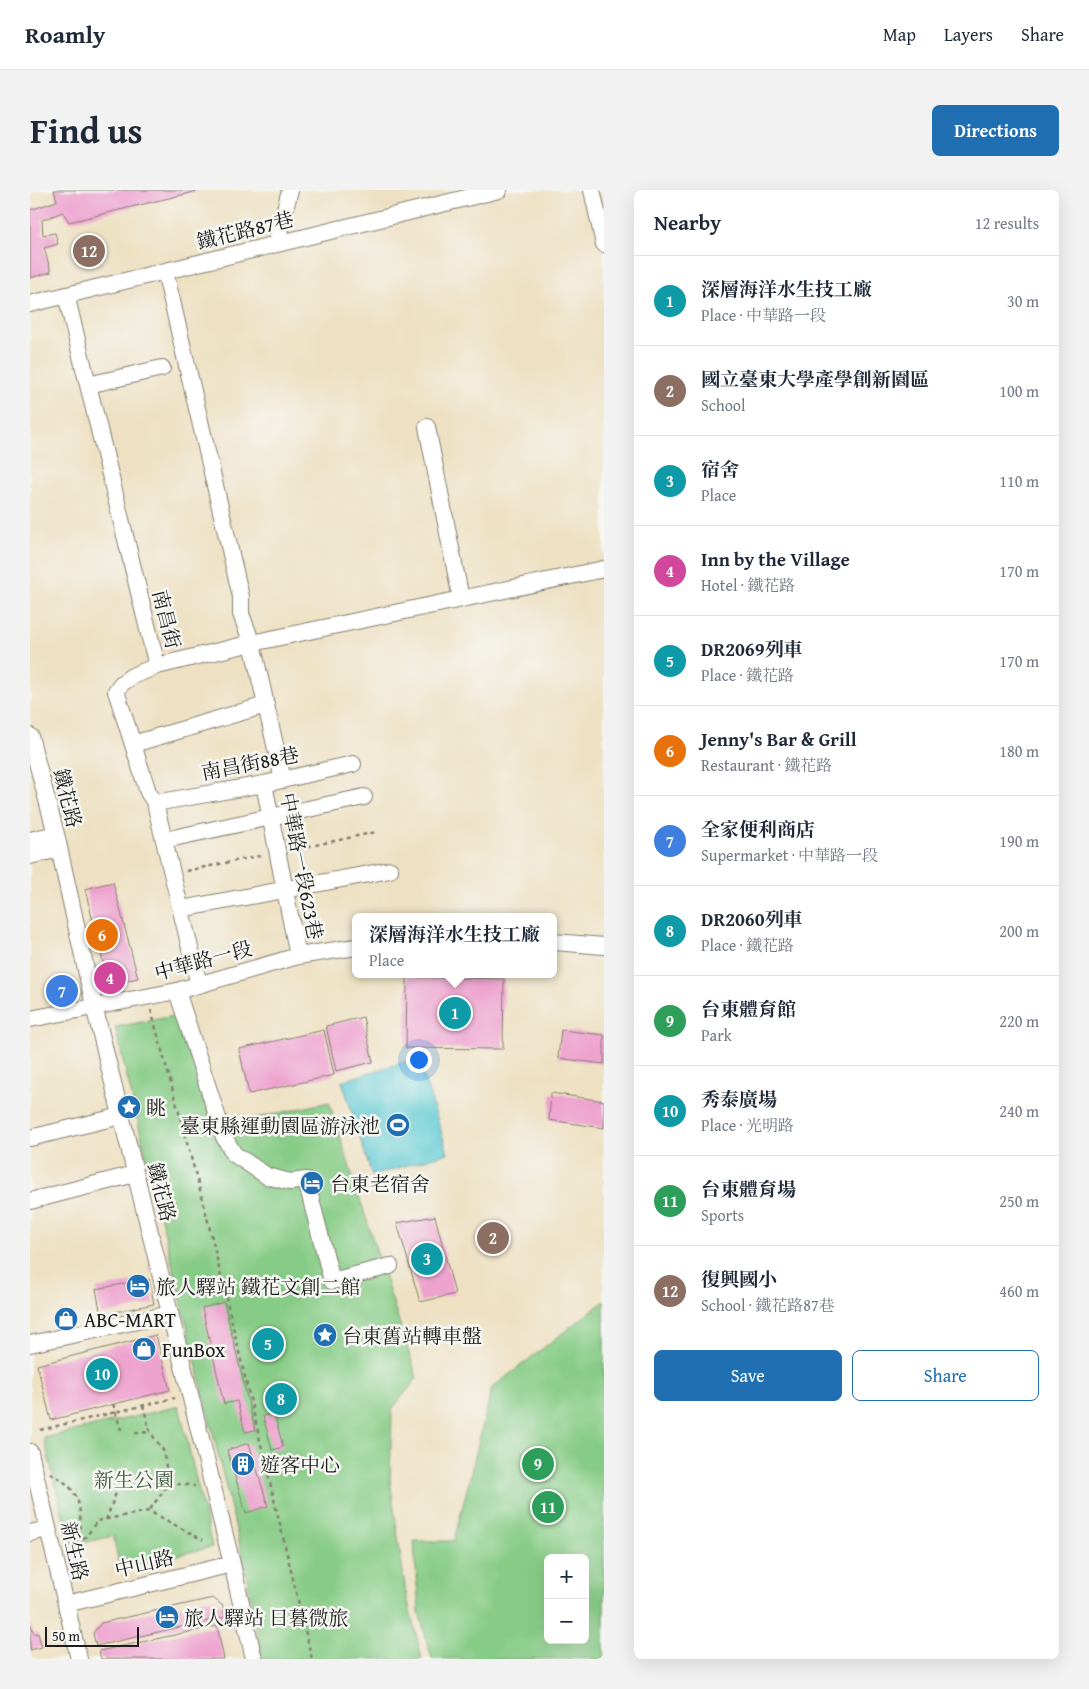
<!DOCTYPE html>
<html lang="en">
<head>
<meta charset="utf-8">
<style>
  body { margin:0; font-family:"Gentium Book Plus","Noto Serif TC",serif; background:#f2f2f3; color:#1f2937 }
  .controls { position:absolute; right:15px; bottom:15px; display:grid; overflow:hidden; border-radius:8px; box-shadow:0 5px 20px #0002 }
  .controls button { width:45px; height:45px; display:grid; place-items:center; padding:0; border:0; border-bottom:1px solid #e0e1e3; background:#fff; color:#1f2937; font:25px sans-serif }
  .scale { position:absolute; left:15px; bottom:12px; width:94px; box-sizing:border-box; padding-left:5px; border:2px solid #1c1c1c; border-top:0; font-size:14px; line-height:18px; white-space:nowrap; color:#1c1c1c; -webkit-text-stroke:4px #f6f6f2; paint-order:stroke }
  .you { position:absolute; left:388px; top:869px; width:18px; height:18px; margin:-12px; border:4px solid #fff; border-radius:50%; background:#1a73e8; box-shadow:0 0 0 8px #1a73e833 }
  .badge { display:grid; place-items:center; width:32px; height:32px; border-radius:50%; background:#1f6fb2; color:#fff; font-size:16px; font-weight:700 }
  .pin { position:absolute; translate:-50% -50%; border:2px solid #fff; box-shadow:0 1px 5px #0006 }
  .popup { position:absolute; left:322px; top:723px; width:205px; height:65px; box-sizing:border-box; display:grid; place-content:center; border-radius:8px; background:#fff; filter:drop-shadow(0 1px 4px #0005); font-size:16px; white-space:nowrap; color:#747a83 }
  .popup b { font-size:19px; color:#1f2937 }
  .popup::after { content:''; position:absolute; left:50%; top:100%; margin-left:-10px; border:10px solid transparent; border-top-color:#fff }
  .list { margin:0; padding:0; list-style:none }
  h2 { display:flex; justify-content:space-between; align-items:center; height:65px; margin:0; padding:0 20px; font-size:21px }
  h2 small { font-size:16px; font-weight:400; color:#747a83 }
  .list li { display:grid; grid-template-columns:32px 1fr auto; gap:15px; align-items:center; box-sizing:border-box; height:90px; padding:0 20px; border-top:1px solid #e0e1e3 }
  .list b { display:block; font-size:19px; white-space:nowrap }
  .list p { margin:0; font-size:16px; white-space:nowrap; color:#747a83 }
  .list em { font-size:16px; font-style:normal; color:#747a83 }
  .actions { display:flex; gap:10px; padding:15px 20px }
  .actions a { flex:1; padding:11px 0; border:1px solid #1f6fb2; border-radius:8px; text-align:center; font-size:18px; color:#1f6fb2 }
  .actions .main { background:#1f6fb2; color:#fff }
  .map { position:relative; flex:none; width:574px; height:1469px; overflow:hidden; border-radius:8px }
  header { display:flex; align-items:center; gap:30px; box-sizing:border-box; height:70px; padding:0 25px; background:#fff; border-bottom:1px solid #e0e1e3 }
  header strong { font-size:24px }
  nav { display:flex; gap:28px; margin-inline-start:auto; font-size:18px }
  .intro { display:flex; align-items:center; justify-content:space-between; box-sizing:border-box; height:120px; padding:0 30px }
  h1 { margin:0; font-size:35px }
  .button { padding:12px 22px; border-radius:8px; background:#1f6fb2; color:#fff; font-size:18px; font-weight:700 }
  main { display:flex; gap:30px; padding:0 30px }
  aside { flex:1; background:#fff; border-radius:8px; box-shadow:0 5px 20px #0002 }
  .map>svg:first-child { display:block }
</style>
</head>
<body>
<header>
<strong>Roamly</strong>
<nav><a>Map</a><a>Layers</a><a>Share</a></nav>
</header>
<div class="intro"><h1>Find us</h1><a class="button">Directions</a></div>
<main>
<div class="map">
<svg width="574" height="1469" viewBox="0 0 574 1469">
  <rect width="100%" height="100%" fill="#f6f6f2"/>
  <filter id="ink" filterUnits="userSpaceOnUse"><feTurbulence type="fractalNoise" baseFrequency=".02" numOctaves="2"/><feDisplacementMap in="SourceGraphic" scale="10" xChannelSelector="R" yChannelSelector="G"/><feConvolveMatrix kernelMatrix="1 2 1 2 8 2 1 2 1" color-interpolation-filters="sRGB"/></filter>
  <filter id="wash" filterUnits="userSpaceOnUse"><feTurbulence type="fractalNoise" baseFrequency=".0096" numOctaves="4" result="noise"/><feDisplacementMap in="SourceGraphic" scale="20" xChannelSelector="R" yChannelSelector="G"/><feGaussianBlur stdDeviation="1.12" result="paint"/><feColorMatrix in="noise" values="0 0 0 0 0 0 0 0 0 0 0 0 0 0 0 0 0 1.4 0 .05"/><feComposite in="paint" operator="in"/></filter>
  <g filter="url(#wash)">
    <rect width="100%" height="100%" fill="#eee1c3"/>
    <!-- green -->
    <path fill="#87cc86" stroke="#527451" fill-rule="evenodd" d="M155,824L195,935L299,912L387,1188L362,1219L360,1290L376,1404L392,1469H232L213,1368L85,837Z
      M574,1111V1469H402L389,1422L384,1351H424L462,1198ZM518,1368H555V1450H518Z
      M149,1216L182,1357L90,1378L83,1346L40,1356L14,1248Z"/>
    <!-- water -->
    <path fill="#5dcad3" stroke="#3c7378" d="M388,868L418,963L342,986L312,891Z"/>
    <g id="blocks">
      <!-- building -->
      <path fill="#eea3cf" d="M24,0H168V1L39,32L33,22L12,30L13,45L25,43L28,54L14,58L21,82L0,88V20L27,11Z
        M83,692L108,788L87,793L76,784L55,699Z
        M377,787L474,789L473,859L376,858Z
        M333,827L343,872L306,881L296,836Z
        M294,840L304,885L219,904L209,859Z
        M531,840L574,845V874L528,868Z
        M521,903L574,911V938L519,930Z
        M405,1026L425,1104L390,1112L367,1033Z
        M119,1089L124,1114L71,1125L66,1099Z
        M194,1112L225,1240L215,1242L207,1211L194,1214L172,1118Z
        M126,1145L140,1200L21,1230L7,1175Z
        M244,1223L253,1257L242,1260L233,1226Z
        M219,1253L238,1316L216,1323L197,1260Z
        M183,1408L193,1416L195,1427L66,1456L63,1443L71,1433Z
        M0,1433L4,1444L8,1443L12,1457L0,1460Z
        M187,1436L194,1469H71L69,1461Z"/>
    </g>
  </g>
  <g filter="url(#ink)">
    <use href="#blocks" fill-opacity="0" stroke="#857e70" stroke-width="1"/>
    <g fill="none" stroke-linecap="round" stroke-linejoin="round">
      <!-- minor casing -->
      <g stroke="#857e70" stroke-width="18">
        <path id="minor" d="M562,0L574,54
          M246,54L260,0
          M135,81L211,407V424L222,453L253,590
          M36,105L127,476
          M0,114L469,0
          M58,195L132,178
          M397,237L431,409
          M0,546L26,644L64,816L202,1374L224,1469
          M103,554L236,515
          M234,594L268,766
          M125,613L234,594L323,574
          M0,650L26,644
          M134,650L334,607
          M0,666L29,659
          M151,719L360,680
          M524,752L574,756
          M169,795L125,613L118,602L86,501L91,494L102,486L127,476L222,453L574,379
          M147,801L194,947L204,964L237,986L260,992L276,990L302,1091L360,1076
          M0,829L147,801L268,766L326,757
          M0,948L91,926
          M0,1011L105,984
          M0,1154L140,1124
          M0,1262L49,1469
          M0,1343L18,1339
          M36,1414L202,1374"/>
      </g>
      <!-- path -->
      <path stroke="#857e70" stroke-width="2.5" stroke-dasharray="4 4" stroke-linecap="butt" d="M262,660L346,642
        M156,681L234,665
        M121,820L175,1019L282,1469
        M148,1102L159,1099
        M83,1214L91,1240
        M113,1215L120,1242L133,1260L139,1293L119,1321
        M10,1240L145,1208
        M105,1243L120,1242
        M20,1283C51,1299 52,1316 49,1349
        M139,1293L165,1296
        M76,1330L86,1303
        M37,1352L56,1347L67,1331L119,1321L173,1350"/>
      <!-- minor -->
      <use href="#minor" stroke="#fff" stroke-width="16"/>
    </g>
  </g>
  <!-- icons -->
  <defs>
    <g id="sight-disc" transform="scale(1.25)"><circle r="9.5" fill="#1f6fb2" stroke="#f6f6f2"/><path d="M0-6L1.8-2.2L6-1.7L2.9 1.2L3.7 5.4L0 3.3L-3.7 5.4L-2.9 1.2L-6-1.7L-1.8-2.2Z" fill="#fff"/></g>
    <g id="stadium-disc" transform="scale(1.25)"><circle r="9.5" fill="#1f6fb2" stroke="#f6f6f2"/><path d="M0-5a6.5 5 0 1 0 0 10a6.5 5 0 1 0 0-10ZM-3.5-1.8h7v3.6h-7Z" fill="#fff"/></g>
    <g id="hotel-disc" transform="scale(1.25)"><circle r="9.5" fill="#1f6fb2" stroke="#f6f6f2"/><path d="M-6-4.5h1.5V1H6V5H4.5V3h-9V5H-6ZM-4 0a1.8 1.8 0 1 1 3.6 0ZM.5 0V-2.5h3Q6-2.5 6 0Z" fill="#fff"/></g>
    <g id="shop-disc" transform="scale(1.25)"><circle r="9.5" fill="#1f6fb2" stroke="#f6f6f2"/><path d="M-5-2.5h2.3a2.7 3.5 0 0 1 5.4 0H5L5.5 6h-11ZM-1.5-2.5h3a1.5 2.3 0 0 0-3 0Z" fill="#fff"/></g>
    <g id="building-disc" transform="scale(1.25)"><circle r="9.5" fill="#1f6fb2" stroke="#f6f6f2"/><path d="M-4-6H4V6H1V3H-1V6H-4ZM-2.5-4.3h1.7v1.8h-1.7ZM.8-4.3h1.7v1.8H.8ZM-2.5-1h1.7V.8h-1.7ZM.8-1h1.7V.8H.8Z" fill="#fff"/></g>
  </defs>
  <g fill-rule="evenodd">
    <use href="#sight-disc" x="99" y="917"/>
    <use href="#stadium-disc" x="368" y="935"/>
    <use href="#hotel-disc" x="282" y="993"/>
    <use href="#hotel-disc" x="108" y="1096"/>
    <use href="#shop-disc" x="36" y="1129"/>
    <use href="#sight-disc" x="295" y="1145"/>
    <use href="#shop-disc" x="114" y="1159"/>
    <use href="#building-disc" x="213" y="1274"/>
    <use href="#hotel-disc" x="137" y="1427"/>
  </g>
  <g text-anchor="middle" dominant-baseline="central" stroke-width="5" stroke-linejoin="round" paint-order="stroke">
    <!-- street labels -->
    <g font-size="20" fill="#1c1c1c" stroke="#f6f6f2">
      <text transform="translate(215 40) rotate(-14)">鐵花路87巷</text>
      <text transform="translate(137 429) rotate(76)">南昌街</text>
      <text transform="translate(220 573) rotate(-11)">南昌街88巷</text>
      <text transform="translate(38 608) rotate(76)">鐵花路</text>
      <text transform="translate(272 676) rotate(79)">中華路一段623巷</text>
      <text transform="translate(173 770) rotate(-15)">中華路一段</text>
      <text transform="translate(132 1002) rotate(76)">鐵花路</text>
      <text transform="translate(45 1361) rotate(77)">新生路</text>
      <text transform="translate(114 1373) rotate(-13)">中山路</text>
    </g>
    <!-- poi labels -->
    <g font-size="20" fill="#1c1c1c" stroke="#f6f6f2" text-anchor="start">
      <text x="116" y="917">眺</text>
      <text x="350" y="935" text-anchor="end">臺東縣運動園區游泳池</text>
      <text x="300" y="993">台東老宿舍</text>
      <text x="126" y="1096">旅人驛站 鐵花文創二館</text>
      <text x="54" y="1129">ABC-MART</text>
      <text x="312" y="1145">台東舊站轉車盤</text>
      <text x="132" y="1159">FunBox</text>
      <text x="230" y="1274">遊客中心</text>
      <text x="154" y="1427">旅人驛站 日暮微旅</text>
    </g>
    <!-- park labels -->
    <g font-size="20" fill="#415a41" stroke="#f6f6f2">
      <text x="104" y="1289">新生公園</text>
    </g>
  </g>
</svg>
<div class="controls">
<button>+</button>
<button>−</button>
</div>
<div class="scale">50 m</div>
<div class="you"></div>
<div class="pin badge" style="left:425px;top:823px;background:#0f9aa8">1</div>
<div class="popup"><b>深層海洋水生技工廠</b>Place</div>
<div class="pin badge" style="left:463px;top:1048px;background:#8d6e63">2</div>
<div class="pin badge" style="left:397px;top:1069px;background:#0f9aa8">3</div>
<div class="pin badge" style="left:80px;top:788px;background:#d1479c">4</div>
<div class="pin badge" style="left:238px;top:1154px;background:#0f9aa8">5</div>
<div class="pin badge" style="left:72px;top:745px;background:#e8710a">6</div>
<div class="pin badge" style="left:32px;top:801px;background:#3f7fe0">7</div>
<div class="pin badge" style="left:251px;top:1209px;background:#0f9aa8">8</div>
<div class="pin badge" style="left:508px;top:1274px;background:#2e9e5b">9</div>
<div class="pin badge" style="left:72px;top:1184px;background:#0f9aa8">10</div>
<div class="pin badge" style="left:518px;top:1317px;background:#2e9e5b">11</div>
<div class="pin badge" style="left:59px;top:61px;background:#8d6e63">12</div>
</div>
<aside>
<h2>Nearby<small>12 results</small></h2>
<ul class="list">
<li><span class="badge" style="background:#0f9aa8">1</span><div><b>深層海洋水生技工廠</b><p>Place · 中華路一段</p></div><em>30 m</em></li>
<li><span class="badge" style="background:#8d6e63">2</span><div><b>國立臺東大學產學創新園區</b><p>School</p></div><em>100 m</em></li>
<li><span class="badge" style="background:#0f9aa8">3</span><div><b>宿舍</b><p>Place</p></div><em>110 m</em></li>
<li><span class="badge" style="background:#d1479c">4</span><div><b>Inn by the Village</b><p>Hotel · 鐵花路</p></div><em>170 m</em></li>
<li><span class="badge" style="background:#0f9aa8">5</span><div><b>DR2069列車</b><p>Place · 鐵花路</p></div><em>170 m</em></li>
<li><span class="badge" style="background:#e8710a">6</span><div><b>Jenny's Bar &amp; Grill</b><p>Restaurant · 鐵花路</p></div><em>180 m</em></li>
<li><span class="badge" style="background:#3f7fe0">7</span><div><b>全家便利商店</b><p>Supermarket · 中華路一段</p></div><em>190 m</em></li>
<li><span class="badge" style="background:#0f9aa8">8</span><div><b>DR2060列車</b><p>Place · 鐵花路</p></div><em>200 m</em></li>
<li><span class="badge" style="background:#2e9e5b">9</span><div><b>台東體育館</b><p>Park</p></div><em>220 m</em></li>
<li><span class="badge" style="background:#0f9aa8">10</span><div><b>秀泰廣場</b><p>Place · 光明路</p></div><em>240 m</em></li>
<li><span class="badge" style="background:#2e9e5b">11</span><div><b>台東體育場</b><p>Sports</p></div><em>250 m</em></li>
<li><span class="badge" style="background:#8d6e63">12</span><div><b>復興國小</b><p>School · 鐵花路87巷</p></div><em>460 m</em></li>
</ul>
<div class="actions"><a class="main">Save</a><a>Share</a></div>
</aside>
</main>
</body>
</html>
